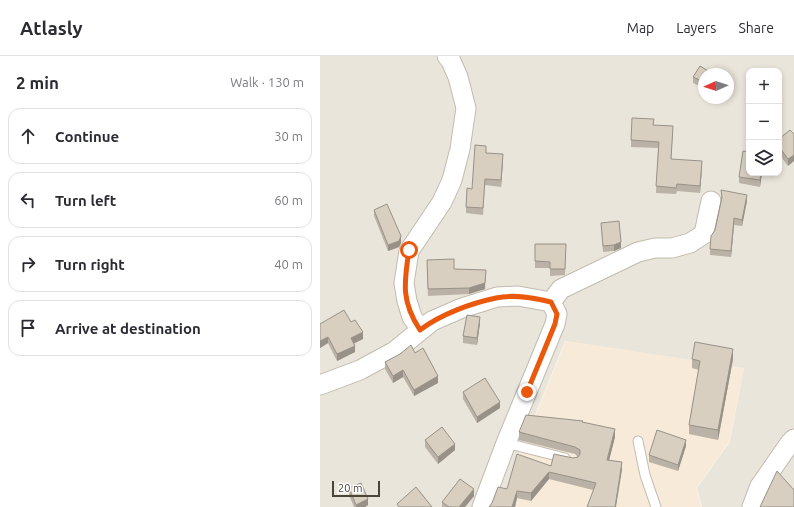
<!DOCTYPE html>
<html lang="en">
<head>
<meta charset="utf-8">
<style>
  body { margin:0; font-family:Ubuntu,sans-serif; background:#f7f7f7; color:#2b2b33 }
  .controls { position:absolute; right:12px; top:12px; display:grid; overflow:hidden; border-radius:8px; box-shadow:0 2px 6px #0003 }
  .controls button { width:36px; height:36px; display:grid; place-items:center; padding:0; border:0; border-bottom:1px solid #e1e1e2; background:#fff; color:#2b2b33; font:20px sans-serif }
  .compass { position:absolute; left:378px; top:12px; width:36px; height:36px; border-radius:50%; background:#fff; box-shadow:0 2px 6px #0003; rotate:267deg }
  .scale { position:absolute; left:12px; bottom:10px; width:48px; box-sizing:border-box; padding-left:4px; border:2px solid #4b4439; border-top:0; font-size:11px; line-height:14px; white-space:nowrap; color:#4b4439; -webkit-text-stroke:3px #fff; paint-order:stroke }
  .stop { position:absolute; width:12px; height:12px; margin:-9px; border:3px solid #ea580c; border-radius:50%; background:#fff }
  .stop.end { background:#ea580c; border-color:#fff; box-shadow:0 1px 4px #0008 }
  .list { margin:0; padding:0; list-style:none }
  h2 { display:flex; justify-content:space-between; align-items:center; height:52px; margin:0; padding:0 16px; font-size:17px }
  h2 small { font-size:13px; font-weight:400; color:#7c7c81 }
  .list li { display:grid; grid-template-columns:26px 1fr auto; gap:12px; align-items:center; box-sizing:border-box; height:56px; margin:0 8px 8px; padding:0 8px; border:1px solid #e1e1e2; border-radius:12px }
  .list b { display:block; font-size:15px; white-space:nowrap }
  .list em { font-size:13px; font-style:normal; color:#7c7c81 }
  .icon { flex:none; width:22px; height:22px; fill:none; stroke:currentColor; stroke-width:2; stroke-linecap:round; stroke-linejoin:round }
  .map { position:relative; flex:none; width:474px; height:451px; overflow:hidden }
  header { display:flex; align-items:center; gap:24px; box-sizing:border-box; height:56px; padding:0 20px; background:#fff; border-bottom:1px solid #e1e1e2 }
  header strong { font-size:19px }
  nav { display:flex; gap:22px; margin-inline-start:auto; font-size:14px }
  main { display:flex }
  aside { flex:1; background:#fff }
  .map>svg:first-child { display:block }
</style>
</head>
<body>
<header>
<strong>Atlasly</strong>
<nav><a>Map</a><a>Layers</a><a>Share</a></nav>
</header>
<main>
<aside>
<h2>2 min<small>Walk · 130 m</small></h2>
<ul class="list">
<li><svg class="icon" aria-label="ahead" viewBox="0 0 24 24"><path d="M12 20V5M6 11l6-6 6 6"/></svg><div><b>Continue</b></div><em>30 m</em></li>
<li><svg class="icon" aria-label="left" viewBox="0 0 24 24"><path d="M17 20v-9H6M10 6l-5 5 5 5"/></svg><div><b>Turn left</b></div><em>60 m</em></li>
<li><svg class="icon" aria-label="right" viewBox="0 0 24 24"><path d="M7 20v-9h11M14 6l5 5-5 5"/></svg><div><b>Turn right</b></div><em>40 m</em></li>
<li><svg class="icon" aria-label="arrive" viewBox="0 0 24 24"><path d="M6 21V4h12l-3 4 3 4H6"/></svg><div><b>Arrive at destination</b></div></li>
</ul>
</aside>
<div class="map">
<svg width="474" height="451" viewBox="0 0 474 451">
  <rect width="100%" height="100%" fill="#f6f3ec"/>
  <!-- residential -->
  <path fill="#eae5da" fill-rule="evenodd" d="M0,0H474V451H382L377,432L410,386L424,312L245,285L196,405L180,451H0ZM429,15H459V117H429ZM384,18H408V42H384Z"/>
  <!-- commercial -->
  <path fill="#f7ead8" d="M246,285L424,312L409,386L376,432L381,451H181L197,405Z"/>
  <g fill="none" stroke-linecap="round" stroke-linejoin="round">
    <!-- service casing -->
    <g stroke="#c2bbae" stroke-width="11">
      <path id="service" d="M318,385L325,419L336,451
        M186,387L245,402"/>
    </g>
    <!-- minor casing -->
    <g stroke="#c2bbae" stroke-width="21">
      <path id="minor" d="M231,246L241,233L318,196L335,192H352L370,187L384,178L391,145
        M101,274L92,261L87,245L84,227L89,195L122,146L132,124L140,93L146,52L138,21L131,5L127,0
        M0,329L40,314L75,295L112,265L142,252L177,241L198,240L231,246L237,258L235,268L186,387L162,451
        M432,451L440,430L470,387L474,383"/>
    </g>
    <!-- service -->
    <use href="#service" stroke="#fff" stroke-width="9"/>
    <!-- minor -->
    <use href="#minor" stroke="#fff" stroke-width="19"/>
  </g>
  <!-- wall -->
  <path fill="#bab2a6" d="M380,10L390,16V18H384V32L373,27V21Z
    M334,69L353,76L351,103L382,111L380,137L357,135L356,138L336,137L338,92L311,91V84Z
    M470,74L468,110L459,98V83Z
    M166,97L183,105L181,131L165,129L163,159L146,157V151L152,133Z
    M442,117L440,131L419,127V121Z
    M401,134L427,145L422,170L414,169L411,201L390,199V193L401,143Z
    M54,154L81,187L79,191L68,195L54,160Z
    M281,167L301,192L294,195L283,196Z
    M246,195L245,219L230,220V212H215V205Z
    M107,204L134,213L165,233L149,238L108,240Z
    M160,267L157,289L143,287V280Z
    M0,268L43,283L34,287L35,296L17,305L8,287L0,292Z
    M95,297L118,327L94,340L83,321L73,327L65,313V306Z
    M372,303H413L398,384L369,378V369L379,314L372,312Z
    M143,336L180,352L157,367L143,343Z
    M263,366L295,381L289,405L302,414L273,434L229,423L211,445L197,442L195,451H169L187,433L231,410L258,401L255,398L199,384V376Z
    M105,384L135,394L118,408L105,391Z
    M366,390L358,415L329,406V399Z
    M29,432L48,449L45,451H34L29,439Z
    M154,440L145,451H122V446Z"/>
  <!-- shaded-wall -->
  <path fill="#979187" d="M183,98V105L181,131V124Z
    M474,99V105L468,110V103Z
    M382,105V111L380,137V130Z
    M441,117H442L440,131V124Z
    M427,139V145L422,170V164Z
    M414,162V169L411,201V195Z
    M81,180V187L79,191L68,195V189Z
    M301,186V192L294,195V189Z
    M166,214L165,233L149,238V232Z
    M160,261V267L157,289V282Z
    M43,276V283L31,289V282Z
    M8,281V287L0,292V285Z
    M35,290V296L17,305V298Z
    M413,293V303L398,384V374Z
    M83,314V321L73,327V320Z
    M118,320V327L94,340V334Z
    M180,346V352L157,367V361Z
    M295,373V381L287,412V404Z
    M366,384V390L358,415V409Z
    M135,388V394L118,408V401Z
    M302,406V414L296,451H295Z
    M229,416V423L211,445V437Z
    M154,433V440L145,451H139Z
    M197,435V442L195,451H192Z
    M48,443V449L45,451H36V449Z"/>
  <!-- building -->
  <path fill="#d8cfc1" stroke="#979187" d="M380,10L390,16L389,18H384V26L373,21Z
    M312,62L334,63L333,69L353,70L351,103L382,105L380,130L357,128L356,132L336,130L339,86L311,84Z
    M470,74L474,78V99L468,103L459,91V83Z
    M155,89L166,90V97L183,98L181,124L165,123L163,152L146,151L147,132L152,133Z
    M423,95L429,96V117H441L440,124L419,121Z
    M401,134L427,139L422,164L414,162L411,195L390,193L391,180L395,174L402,141Z
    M67,148L81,180L79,185L68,189L54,154Z
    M299,165L301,186L294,189L283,190L281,167Z
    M215,188H246L245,213H230V206L215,205Z
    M134,203V213L166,214L165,227L149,232L108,233L107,204Z
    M24,254L31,266L35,264L43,276L31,282L35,290L17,298L8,281L0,285V268Z
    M147,259L160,261L157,282L143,280Z
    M375,286L413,293L398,374L369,369L380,305L372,303Z
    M91,289L95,297L103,292L118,320L94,334L83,314L73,320L65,306L80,298Z
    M165,322L180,346L157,361L143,336Z
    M206,359L263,365L262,366L295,373L287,404L302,406L295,451H267L276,427L229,416L211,437L197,435L192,451H169L172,447L178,431L187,433L197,398L231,410L234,398L253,402L258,401L260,398V394L255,391L199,376Z
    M122,371L135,388L118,401L105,384Z
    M337,374L366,384L358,409L329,399Z
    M457,415L474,434V451H440Z
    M140,423L154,433L139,451H129L122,446Z
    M41,427L48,443L36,449L29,432Z
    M96,431L112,451H79L77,448Z"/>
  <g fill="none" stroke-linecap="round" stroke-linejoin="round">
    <!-- route -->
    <path stroke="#ea580c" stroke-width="5" d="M89,194C84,227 81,245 100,274C121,258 152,247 176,242C194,238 214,242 231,246L237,258L235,268L207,336"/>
  </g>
</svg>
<div class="controls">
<button>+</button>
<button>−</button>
<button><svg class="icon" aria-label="layers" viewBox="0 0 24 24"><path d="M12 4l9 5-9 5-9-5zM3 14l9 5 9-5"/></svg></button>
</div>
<svg class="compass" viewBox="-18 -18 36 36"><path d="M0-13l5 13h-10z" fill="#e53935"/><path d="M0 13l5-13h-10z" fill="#7c7c81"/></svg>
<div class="scale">20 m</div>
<div class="stop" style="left:89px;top:194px"></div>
<div class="stop end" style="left:207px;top:336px"></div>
</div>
</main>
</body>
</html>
